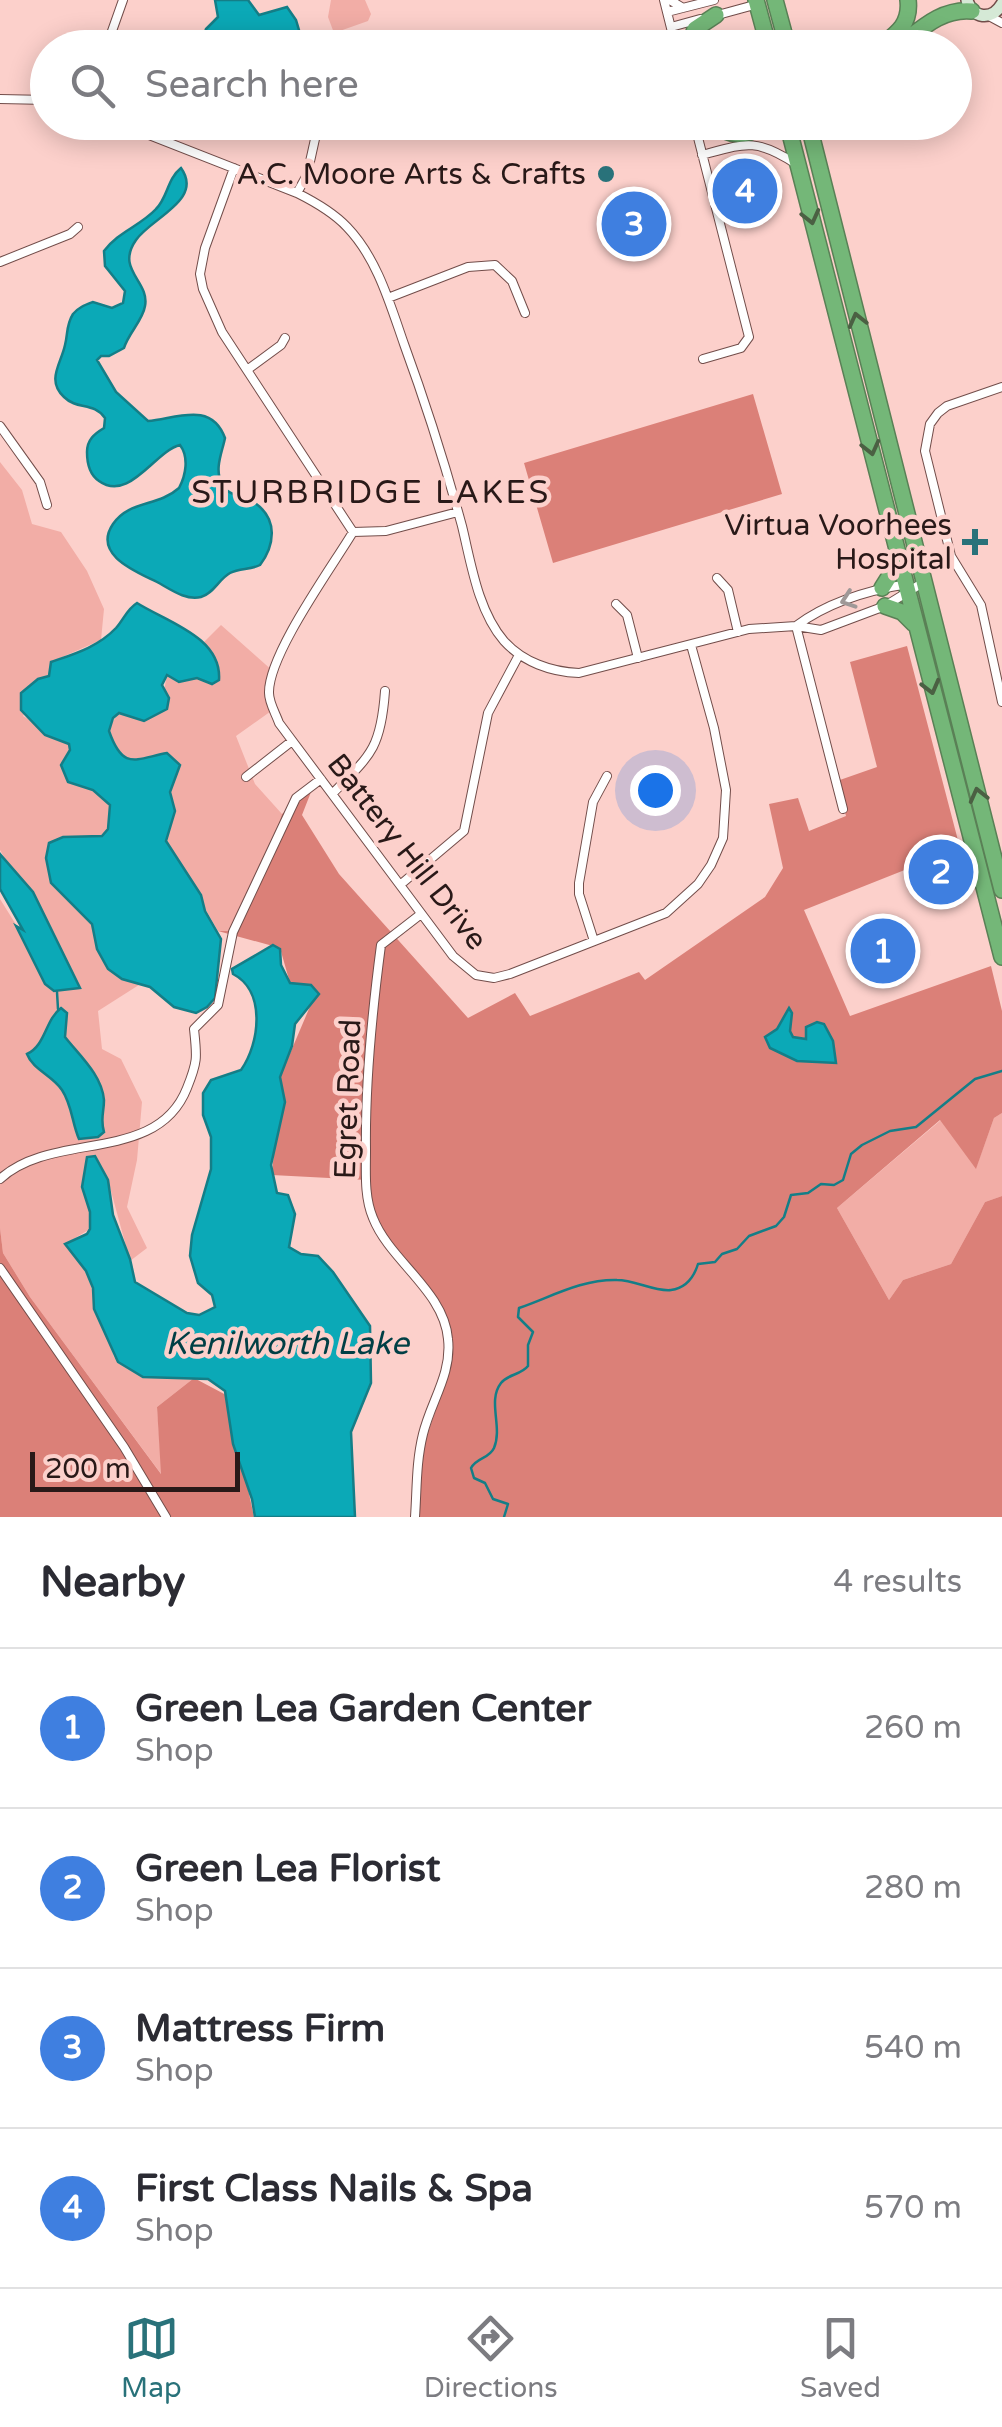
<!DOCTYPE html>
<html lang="en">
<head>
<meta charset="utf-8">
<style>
  body { margin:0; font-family:"Varela Round",sans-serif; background:#f2f2f3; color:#2b2b33 }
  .scale { position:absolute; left:30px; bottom:25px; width:210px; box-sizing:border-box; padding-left:10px; border:5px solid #291918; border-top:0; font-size:28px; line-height:35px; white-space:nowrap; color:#291918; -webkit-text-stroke:8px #fcd0cb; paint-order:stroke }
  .you { position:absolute; left:655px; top:790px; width:35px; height:35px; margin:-25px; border:8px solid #fff; border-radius:50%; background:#1a73e8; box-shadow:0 0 0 15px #1a73e833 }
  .badge { display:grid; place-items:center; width:65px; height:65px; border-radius:50%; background:#29727a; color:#fff; font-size:32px; font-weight:700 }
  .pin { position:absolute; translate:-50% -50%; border:5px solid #fff; box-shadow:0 2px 10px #0006 }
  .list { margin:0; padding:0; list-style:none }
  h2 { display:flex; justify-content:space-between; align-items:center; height:130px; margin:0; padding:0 40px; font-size:42px }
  h2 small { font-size:32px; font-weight:400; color:#7c7c81 }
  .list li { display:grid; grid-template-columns:65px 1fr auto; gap:30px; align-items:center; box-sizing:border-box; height:160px; padding:0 40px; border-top:2px solid #e1e1e2 }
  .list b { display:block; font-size:38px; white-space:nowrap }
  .list p { margin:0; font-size:32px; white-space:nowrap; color:#7c7c81 }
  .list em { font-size:32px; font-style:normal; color:#7c7c81 }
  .icon { flex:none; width:55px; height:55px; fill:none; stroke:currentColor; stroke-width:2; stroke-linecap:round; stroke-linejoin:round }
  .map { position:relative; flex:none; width:1002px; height:1517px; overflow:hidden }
  .search { position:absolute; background:#fff; box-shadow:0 5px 25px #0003; left:30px; right:30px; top:30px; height:110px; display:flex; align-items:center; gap:25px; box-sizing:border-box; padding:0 35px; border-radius:55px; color:#7c7c81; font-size:38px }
  .sheet { height:770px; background:#fff }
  nav { display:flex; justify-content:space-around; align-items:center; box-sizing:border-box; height:140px; border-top:2px solid #e1e1e2; background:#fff; font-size:28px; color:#7c7c81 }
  nav a { display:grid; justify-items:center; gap:5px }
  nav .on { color:#29727a }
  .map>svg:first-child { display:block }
</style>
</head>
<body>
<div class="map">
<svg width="1002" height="1517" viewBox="0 0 1002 1517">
  <rect width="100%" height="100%" fill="#fcd0cb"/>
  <!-- green -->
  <path fill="#f2ada6" d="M331,0H365L371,14L368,21L334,33L328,17Z
    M0,462L22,490L32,524L61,532L87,571L104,609L101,640L51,662L49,676L23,716L69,744L110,725L119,713L160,714L167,674L217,682L204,642L221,625L274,672V709L236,736L255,784L282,814L257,891L234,931H218L166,841L102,836L49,843L50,879L92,924L108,969L142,983L98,1011L102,1049L121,1059L142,1102L137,1160L127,1207L147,1248L130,1261L108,1180L89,1158L90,1229L65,1244L86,1271L114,1357L143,1377L194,1378L157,1407L162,1475L30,1297L3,1253L0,1228V899L53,984L78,985L0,850Z
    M1002,1113V1196L985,1202L951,1264L903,1280L889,1300L837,1208L941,1120L976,1168L994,1118Z"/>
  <!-- forest -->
  <path fill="#db8078" d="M753,394L782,494L553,563L524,463Z
    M907,646L960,848L804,910L850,1016L991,966L1002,1011V1113L994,1118L976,1169L940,1120L837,1208L889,1300L903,1280L951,1264L985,1202L1002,1196V1517H417L419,1459L451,1365L450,1330L372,1217L367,1180L272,1175L280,1077L317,990L290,983L280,948L218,931H235L257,891L282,814L311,792L302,815L339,874L468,1018L515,993L530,1016L639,972L645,980L765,897L783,868L769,804L798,798L809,831L846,816L837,781L877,767L850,662Z
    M0,1228L3,1253L30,1297L161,1474L157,1407L194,1378L228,1396L254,1517H0Z"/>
  <!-- water -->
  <path fill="#0ba9b7" stroke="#147e87" stroke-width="2.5" d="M215,0H248L259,15L287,7L296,20L304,47H200L206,29L218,17Z
    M181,168C204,200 151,218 136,240C115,270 150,281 145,306C143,320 128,334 124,348L109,356H101L97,360L116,392L148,421C175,419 211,400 225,438C222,453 214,469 222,484C228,497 244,495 255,503C278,519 275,545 260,565C250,570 240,568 230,573C219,579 213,594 201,597C186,601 170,589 157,582C137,572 92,555 113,524C129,500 158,507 179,488C186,475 189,457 180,445C155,451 129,503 99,481C90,475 87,463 87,452C87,440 94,434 104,428L105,418C94,402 77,410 64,397C46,380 61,364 65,345C68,334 66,325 73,314C79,307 85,305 93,302L112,308L123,303L125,291L105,266L104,251C118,232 140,226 156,209C168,197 167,179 181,168Z
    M137,603C167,622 222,637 219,680L212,684L197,678L179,682L167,675L162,685L169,698L167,709L144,721L119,713L113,718L109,731C123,771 135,759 167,753L180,765L170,792L175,811L166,841L201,895L205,911L221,939L215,998L207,1007L196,1013L174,1007L150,987L122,979L108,969L97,949L92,924L51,883L46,858L49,843L63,837L102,836L108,829L110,805L93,790L68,782L61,765L70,750L69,744L45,735L21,710V693L38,679L49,676L51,662C74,654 98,647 116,628C124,619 127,609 137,603Z
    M0,854L33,892L80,988L54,991L45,984L16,926L23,930L0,889Z
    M273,945L280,949L281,965L290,983L311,985L319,994L295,1024L292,1046L280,1077L285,1102L271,1165L277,1193L288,1195L295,1214L289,1247L301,1254L318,1256L333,1272L370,1326L371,1383L351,1432L355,1517H255L252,1499L233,1444L225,1391L208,1379L143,1377L118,1362L94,1309L93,1288L86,1271L65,1244L87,1234L90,1229V1212L82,1187L87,1157L95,1156L108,1180L113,1215L130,1259L135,1282L187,1313L199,1315L215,1307L212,1295L198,1283L190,1256L192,1235L211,1169V1137L203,1115V1093L211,1080L241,1070C260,1043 266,991 233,974L232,969Z
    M61,1008L67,1013L65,1037C79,1055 102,1075 104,1100C104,1113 100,1119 104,1132L98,1137L79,1139C72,1123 72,1105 62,1090C52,1075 33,1070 27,1054C46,1045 45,1020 61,1008Z
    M789,1008L792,1013L790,1031L793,1037L806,1039V1027L817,1022L824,1024L833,1041L836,1063L797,1061L770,1048L765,1037L777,1029Z"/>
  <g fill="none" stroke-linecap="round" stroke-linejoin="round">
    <!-- stream -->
    <path stroke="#147e87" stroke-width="2.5" d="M57,992L58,1009
      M504,1517L508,1504L493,1499L485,1483L474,1478L471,1468C477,1457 489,1459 494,1448C503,1427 487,1401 501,1383C508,1374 521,1375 528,1366V1345L533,1332L518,1317L519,1308C551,1297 582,1279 617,1280C635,1280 655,1292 671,1290C686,1288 694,1277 698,1264L715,1262L722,1254L737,1249L749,1236L776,1226L784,1217L791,1195L808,1193L821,1184L834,1185L843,1180L851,1154L862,1145L890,1131L916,1127L975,1079L1002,1071"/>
    <!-- street casing -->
    <g stroke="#724d4a" stroke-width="10">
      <path id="street" d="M664,0L676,48
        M670,0L683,8
        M667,12L714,0
        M714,16L758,4
        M989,16L1002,23
        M671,27L700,19
        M106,48L123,0
        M0,99L48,100
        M116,122L297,193C315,202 333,212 347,227C377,258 390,304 404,344C426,404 445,464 462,526C471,563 478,611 504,641C523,662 551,672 579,673L749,629L796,626L821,630L885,606L924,582
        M694,122L749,337L741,348L703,359
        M702,155C746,143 756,138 796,164
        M234,168L205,248L200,274L203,289L222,332L353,532L386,531L458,512
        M297,193L307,175L315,139
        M0,262L70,234L78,227
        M388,298L468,267L495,265L512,281L525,313
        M247,370L281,345L285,338
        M1002,387L947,406L938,413L930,424L925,451L951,556L981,605L1002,702
        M0,426L40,482L47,505
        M353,532C332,567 268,655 269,693C269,703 276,714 279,723L453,956L476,975L494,978L510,974L666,913L698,884L711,865L723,838L726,790L714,728L691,645
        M717,578L728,590L738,632
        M616,604L627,615L638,658
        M796,626L843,809
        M796,626C828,602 869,590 908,584
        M246,777L292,741
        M332,794C371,755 381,748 385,691
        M400,885L464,831L488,713L519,655
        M594,941L579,894V883L593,802L607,776
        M0,1179C53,1130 157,1165 187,1088C198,1061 197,1057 194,1029L218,1005L233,932L296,798L321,779
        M0,1268L124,1447L166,1517
        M415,1517C417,1489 416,1462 423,1434C431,1401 452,1374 448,1339C444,1291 390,1261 373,1218C364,1197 366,1172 366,1150C365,1082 372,1013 381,945L421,914"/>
    </g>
    <!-- secondary casing -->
    <g stroke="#724d4a" stroke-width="14">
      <path id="secondary" d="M967,0C972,19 992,21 1002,4"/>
    </g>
    <!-- highway casing -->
    <g stroke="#5a8056" stroke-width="18">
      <path id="highway" d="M756,0L769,48
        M775,0L788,48
        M689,48L695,29L716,15
        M878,48C896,34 911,25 908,0
        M896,48C920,30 941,8 972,11
        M711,122C728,137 748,139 765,122
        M787,122L1002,957
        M808,122L1002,890
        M882,588L892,572L895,556
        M885,606L902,612L914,624"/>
    </g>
    <!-- street -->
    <use href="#street" stroke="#fff" stroke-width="8"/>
    <!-- secondary -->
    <use href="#secondary" stroke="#d5e9d6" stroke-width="11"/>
    <!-- highway -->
    <use href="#highway" stroke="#74b778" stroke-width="15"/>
  </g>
  <!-- one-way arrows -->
  <defs><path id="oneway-chevron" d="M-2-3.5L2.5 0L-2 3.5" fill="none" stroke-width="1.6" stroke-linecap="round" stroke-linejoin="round" transform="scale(2.5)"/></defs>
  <g stroke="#4b6043">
    <use href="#oneway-chevron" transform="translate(811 217) rotate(76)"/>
    <use href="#oneway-chevron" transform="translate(857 320) rotate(-104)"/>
    <use href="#oneway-chevron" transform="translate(871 448) rotate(76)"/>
    <use href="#oneway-chevron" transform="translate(931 687) rotate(75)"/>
    <use href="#oneway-chevron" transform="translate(978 795) rotate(-104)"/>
  </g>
  <use stroke="#9f9897" href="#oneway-chevron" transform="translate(848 600) rotate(161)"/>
  <!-- markers -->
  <g fill="#29727a" stroke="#fcd0cb" stroke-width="4">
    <circle cx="606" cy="174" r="10"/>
    <path d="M970 527h10v10h10v10h-10v10h-10v-10h-10v-10h10z"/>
  </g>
  <g text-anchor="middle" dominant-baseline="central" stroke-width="9" stroke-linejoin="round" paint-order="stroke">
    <!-- poi labels -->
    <g font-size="30" fill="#291918" stroke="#fcd0cb" text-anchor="end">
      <text x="586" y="174">A.C. Moore Arts &amp; Crafts</text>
      <text x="952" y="525">Virtua Voorhees<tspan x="952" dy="34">Hospital</tspan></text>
    </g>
    <!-- street labels -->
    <g font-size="30" fill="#291918" stroke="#fcd0cb">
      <text transform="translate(407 852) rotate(52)">Battery Hill Drive</text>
      <text transform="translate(348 1099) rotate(-88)">Egret Road</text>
    </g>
    <!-- neighbourhood labels -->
    <g font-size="32" letter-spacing="2.5" fill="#291918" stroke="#fcd0cb">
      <text x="371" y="493">STURBRIDGE LAKES</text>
    </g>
    <!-- water labels -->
    <g font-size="32" font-style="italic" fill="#003f45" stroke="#fcd0cb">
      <text x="287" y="1344">Kenilworth Lake</text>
    </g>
  </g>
</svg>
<div class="scale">200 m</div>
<div class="you"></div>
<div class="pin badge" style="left:883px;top:951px;background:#3f7fe0">1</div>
<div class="pin badge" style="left:941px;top:872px;background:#3f7fe0">2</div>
<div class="pin badge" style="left:634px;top:224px;background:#3f7fe0">3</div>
<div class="pin badge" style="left:745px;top:191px;background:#3f7fe0">4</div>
<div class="search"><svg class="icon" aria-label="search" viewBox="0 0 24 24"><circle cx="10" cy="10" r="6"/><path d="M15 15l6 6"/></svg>Search here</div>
</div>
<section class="sheet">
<h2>Nearby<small>4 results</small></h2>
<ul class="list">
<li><span class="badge" style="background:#3f7fe0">1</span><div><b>Green Lea Garden Center</b><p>Shop</p></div><em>260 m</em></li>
<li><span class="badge" style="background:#3f7fe0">2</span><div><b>Green Lea Florist</b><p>Shop</p></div><em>280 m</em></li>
<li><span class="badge" style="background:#3f7fe0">3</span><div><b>Mattress Firm</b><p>Shop</p></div><em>540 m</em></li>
<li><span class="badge" style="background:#3f7fe0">4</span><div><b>First Class Nails &amp; Spa</b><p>Shop</p></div><em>570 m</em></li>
</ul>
</section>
<nav>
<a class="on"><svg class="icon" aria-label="map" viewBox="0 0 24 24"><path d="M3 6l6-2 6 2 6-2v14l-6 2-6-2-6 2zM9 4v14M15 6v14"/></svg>Map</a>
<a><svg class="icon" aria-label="directions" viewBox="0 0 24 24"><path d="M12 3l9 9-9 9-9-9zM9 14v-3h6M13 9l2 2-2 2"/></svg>Directions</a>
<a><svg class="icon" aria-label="saved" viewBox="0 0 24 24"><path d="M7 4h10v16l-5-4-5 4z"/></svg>Saved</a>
</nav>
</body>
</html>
